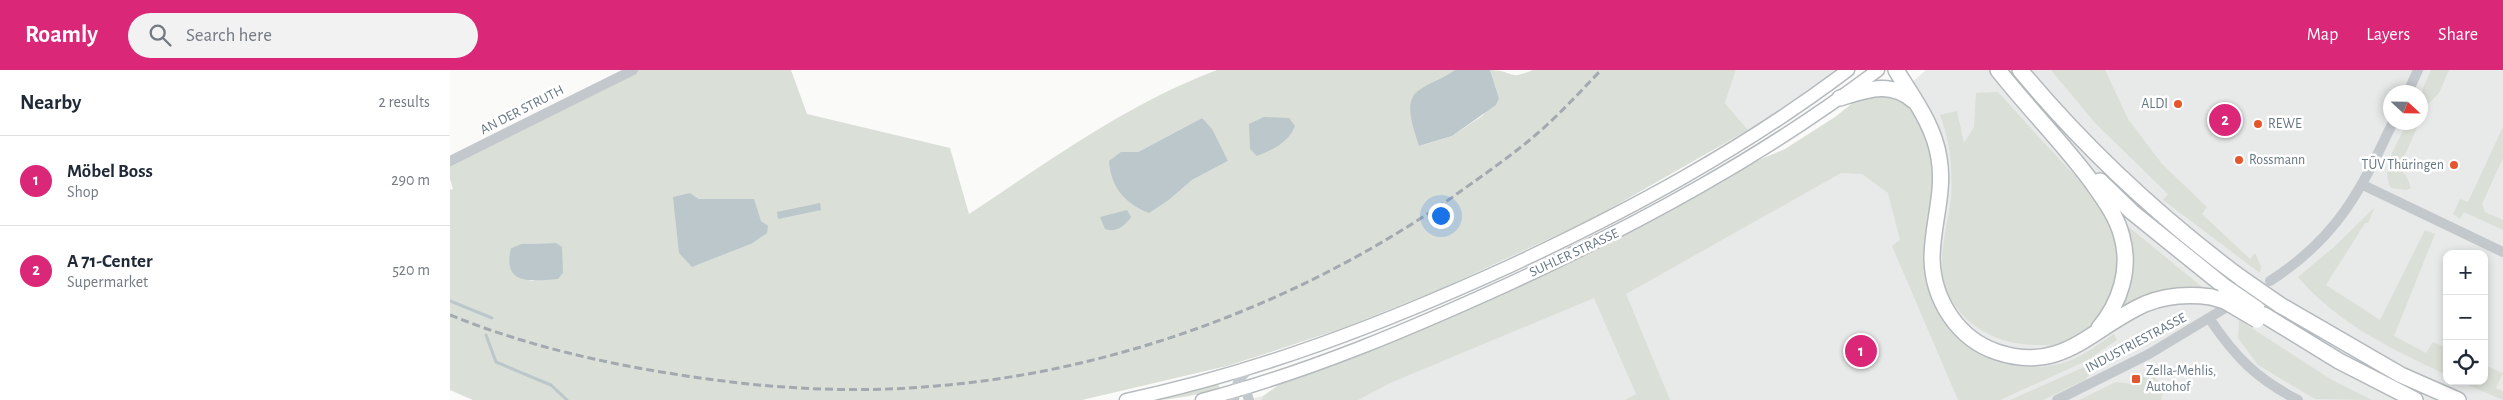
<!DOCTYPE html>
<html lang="en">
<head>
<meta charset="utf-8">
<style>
  body { margin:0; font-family:"Alegreya Sans",sans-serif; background:#f2f2f3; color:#1f2937 }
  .controls { position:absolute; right:15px; bottom:15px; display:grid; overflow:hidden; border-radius:10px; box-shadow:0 2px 8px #0003 }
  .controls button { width:45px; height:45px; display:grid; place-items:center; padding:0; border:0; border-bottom:1px solid #e0e1e3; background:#fff; color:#1f2937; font:25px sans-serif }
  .compass { position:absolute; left:1933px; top:15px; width:45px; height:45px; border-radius:50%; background:#fff; box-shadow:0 2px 8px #0003; rotate:112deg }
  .you { position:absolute; left:990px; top:145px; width:18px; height:18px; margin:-12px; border:4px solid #fff; border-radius:50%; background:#1a73e8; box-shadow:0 0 0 8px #1a73e833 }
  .badge { display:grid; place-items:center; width:32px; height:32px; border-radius:50%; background:#db2777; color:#fff; font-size:16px; font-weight:700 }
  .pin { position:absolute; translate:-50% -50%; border:2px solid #fff; box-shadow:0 1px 5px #0006 }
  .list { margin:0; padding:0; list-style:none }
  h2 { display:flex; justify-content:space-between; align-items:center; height:65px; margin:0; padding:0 20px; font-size:21px }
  h2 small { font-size:16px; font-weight:400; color:#747a83 }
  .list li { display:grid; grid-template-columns:32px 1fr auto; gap:15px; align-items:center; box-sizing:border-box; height:90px; padding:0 20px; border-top:1px solid #e0e1e3 }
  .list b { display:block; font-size:19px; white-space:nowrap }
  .list p { margin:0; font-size:16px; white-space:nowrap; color:#747a83 }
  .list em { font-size:16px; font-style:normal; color:#747a83 }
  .icon { flex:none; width:28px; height:28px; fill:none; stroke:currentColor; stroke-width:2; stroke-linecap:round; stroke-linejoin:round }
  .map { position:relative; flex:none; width:2053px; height:330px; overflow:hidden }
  header { display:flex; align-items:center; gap:30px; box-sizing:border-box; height:70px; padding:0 25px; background:#db2777; color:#fff }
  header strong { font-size:24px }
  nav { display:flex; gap:28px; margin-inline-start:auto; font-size:18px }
  .search { width:350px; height:45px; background:#f2f2f3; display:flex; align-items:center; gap:12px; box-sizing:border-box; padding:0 18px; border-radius:28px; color:#747a83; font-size:19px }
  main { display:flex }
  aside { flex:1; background:#fff }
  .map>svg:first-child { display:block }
</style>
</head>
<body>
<header>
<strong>Roamly</strong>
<div class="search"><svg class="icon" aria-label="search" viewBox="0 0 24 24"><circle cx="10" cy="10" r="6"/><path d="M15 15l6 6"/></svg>Search here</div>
<nav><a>Map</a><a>Layers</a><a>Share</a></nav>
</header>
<main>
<aside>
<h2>Nearby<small>2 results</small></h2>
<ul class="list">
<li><span class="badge">1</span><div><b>Möbel Boss</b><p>Shop</p></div><em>290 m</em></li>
<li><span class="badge">2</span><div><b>A 71-Center</b><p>Supermarket</p></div><em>520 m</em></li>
</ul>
</aside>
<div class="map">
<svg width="2053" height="330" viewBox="0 0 2053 330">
  <rect width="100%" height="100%" fill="#fafaf8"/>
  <!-- built -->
  <path fill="#e8e9e9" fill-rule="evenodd" d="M1286,0H1390L1298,60L1275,33Z
    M1476,0H2053V330H797L991,281L1413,55ZM1940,22H1970V52H1940ZM1997,184H2034V311H1997Z"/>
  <!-- green -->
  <path fill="#dadfd7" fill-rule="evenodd" d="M183,0H341L357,44L500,78L519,144C599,91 677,34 767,0H1005L1000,5L970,76L1002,66L1032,46L1049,28L1040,0C1064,0 1056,11 1083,0H1286L1275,33L1298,60L1142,149L991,219L893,258L821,282L777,296L632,330H23L0,320V120L3,119L0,109V91ZM752,48L778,91L742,110L720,129L671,82H688ZM240,123L249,129L301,174L242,197ZM106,173L113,203L108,208L81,211L61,178L71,174Z
    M1601,0H1655L1678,49L1712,94L1757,137L1752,144L1800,189L1805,183L1811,196L1810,203L1713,130L1718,124L1645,53Z
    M1981,0H1999L1989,23L1977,35L1971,50V23Z
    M1425,22C1432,24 1444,24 1450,28C1460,34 1466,45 1471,55C1500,112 1467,153 1475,207C1486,273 1557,313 1619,291C1635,285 1649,274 1664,264L1667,270L1636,291L1550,330H1508L1442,176L1450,170L1438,123L1412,104L1391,103L1176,224L1220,330H1175L1186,324L1144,228L940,313L908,330H812L813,326L833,312L902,288L958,265L1208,147L1309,90L1335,79L1385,47L1409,28Z
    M1548,22C1569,45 1590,69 1612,92C1627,108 1645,124 1656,143C1683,188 1664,255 1614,274C1608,276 1599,275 1592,275C1553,276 1516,260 1498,224C1484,193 1498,158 1501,127C1503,100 1500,70 1490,45L1507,41L1514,73L1524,57L1526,23Z
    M1957,53H1969L1949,98L1957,107L1961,118L1956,120L1941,118C1929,99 1949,71 1957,53Z
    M2053,57V88L2032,134L2035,142L2053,150V160L2014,142L2010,149L2003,144L2010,129L2018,132Z
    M1925,137L1918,153H1915L1876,215L1930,250L1975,160L1985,164L1944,266L1976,283L1983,272L1997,278V305C1943,280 1887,253 1848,207L1884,177Z
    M1680,158L1752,217L1751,219C1715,215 1697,225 1668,244L1677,159Z
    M1789,250L1882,310L1922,330L1865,329L1808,295L1788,268Z
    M1654,286L1635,310L1593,330H1560L1639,295Z
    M2034,295L2053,303L2046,318L2053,321V330L2009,311H2034Z
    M1699,303L1714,316L1711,330H1629L1666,312L1683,314Z
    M768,314L770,319C746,325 724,330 700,330Z"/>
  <!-- water -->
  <path fill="#bbc7cb" d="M1005,0H1040L1049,28L1046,35L1002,66L969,76C965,61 952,33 968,21C979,12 994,9 1005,0Z
    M814,47L839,48L845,56C838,73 824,79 807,86L800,79L799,54Z
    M752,48L762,59L778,91L742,110L720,129L699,143C674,133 661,117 659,91L671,82H688Z
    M240,123L249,129H304L311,151L318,156L317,163L301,174L242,197L229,183L223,127Z
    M370,133L371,140L328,149L327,142Z
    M677,140L681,147C675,156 666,163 655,159L650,147Z
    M106,173L112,177L113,203L108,209C81,211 52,216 61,178L71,174Z"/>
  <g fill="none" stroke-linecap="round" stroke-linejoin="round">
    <!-- stream -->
    <path stroke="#bbc7cb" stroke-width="3" d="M0,231L42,248
      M36,265L46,292L101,315L117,330"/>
    <!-- major casing -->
    <g stroke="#b5babe" stroke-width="15">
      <path id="major" d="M676,330C809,302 935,253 1058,197C1178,141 1292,80 1398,0
        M752,330C859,302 960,259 1061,213C1190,153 1314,86 1428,0"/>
    </g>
    <!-- highway casing -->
    <g stroke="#b4b9bd" stroke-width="18">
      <path id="highway" d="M1446,0C1463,28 1484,55 1489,88C1495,123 1482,154 1482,189C1483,230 1508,269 1547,282C1613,304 1641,258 1695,234C1717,225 1738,224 1761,227
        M1548,0C1578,38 1612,72 1641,111C1653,128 1667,146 1672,167C1681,199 1670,233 1649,258
        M1570,0C1635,78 1709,147 1791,208
        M1390,28C1416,20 1441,10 1464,31
        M1650,111L1682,142L1775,217
        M1830,235L1951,305L2008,330
        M1814,245L1889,291L1965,330"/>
    </g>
    <!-- minor -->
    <path stroke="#c3c8cc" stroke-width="10" d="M1958,22L1968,0
      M0,91L183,0
      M1913,115L2053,182
      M1820,211C1887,168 1910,122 1943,52
      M1759,248C1785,287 1807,309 1848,330
      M795,318L799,330
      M784,330C785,317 790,304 802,298
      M1607,330L1699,284L1777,237"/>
    <!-- major -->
    <use href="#major" stroke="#fff" stroke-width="12"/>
    <!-- highway -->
    <use href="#highway" stroke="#fff" stroke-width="15"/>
    <!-- rail -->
    <path stroke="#a2aab0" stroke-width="3" stroke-dasharray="8 4" stroke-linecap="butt" d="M0,245C72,274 147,292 224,304C310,318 399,324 486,316C669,301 854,231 1004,126C1036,103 1070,80 1098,54C1117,36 1134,18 1151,0"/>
    <!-- highway-bridge casing -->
    <g stroke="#b4b9bd" stroke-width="18" stroke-linecap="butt">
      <path id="highway-bridge" d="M1791,208L1830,235
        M1775,217L1807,239
        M1761,227L1775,231L1807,250"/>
    </g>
    <!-- highway-bridge -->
    <use href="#highway-bridge" stroke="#fff" stroke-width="15"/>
  </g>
  <!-- markers -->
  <g fill="#e4572e" stroke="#fff" stroke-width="2">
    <circle cx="1728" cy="34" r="5"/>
    <circle cx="1808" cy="54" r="5"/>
    <circle cx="1789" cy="90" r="5"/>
    <circle cx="2004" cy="95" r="5"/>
    <rect x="1681" y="304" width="10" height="10" rx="2.5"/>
  </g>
  <g text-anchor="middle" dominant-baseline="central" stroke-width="5" stroke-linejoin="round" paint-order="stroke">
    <!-- poi labels -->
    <g font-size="14" fill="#657683" stroke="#fff" text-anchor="start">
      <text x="1718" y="34" text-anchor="end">ALDI</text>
      <text x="1818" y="54">REWE</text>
      <text x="1799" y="90">Rossmann</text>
      <text x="1994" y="95" text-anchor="end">TÜV Thüringen</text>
      <text x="1696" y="301">Zella-Mehlis,<tspan x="1696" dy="16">Autohof</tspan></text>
    </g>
    <!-- street labels -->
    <g font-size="14" fill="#657683" stroke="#fff">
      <text transform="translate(72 40) rotate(-27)">AN DER STRUTH</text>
      <text transform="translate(1124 183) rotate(-25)">SUHLER STRASSE</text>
      <text transform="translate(1686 273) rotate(-28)">INDUSTRIESTRASSE</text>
    </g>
  </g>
</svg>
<div class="controls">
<button>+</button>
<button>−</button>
<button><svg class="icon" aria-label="locate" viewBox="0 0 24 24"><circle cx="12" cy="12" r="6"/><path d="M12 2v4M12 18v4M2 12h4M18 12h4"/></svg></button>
</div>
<svg class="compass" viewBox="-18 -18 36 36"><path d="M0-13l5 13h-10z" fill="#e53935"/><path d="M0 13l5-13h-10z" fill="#747a83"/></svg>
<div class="you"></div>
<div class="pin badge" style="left:1411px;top:281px">1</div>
<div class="pin badge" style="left:1775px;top:50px">2</div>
</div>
</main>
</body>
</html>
